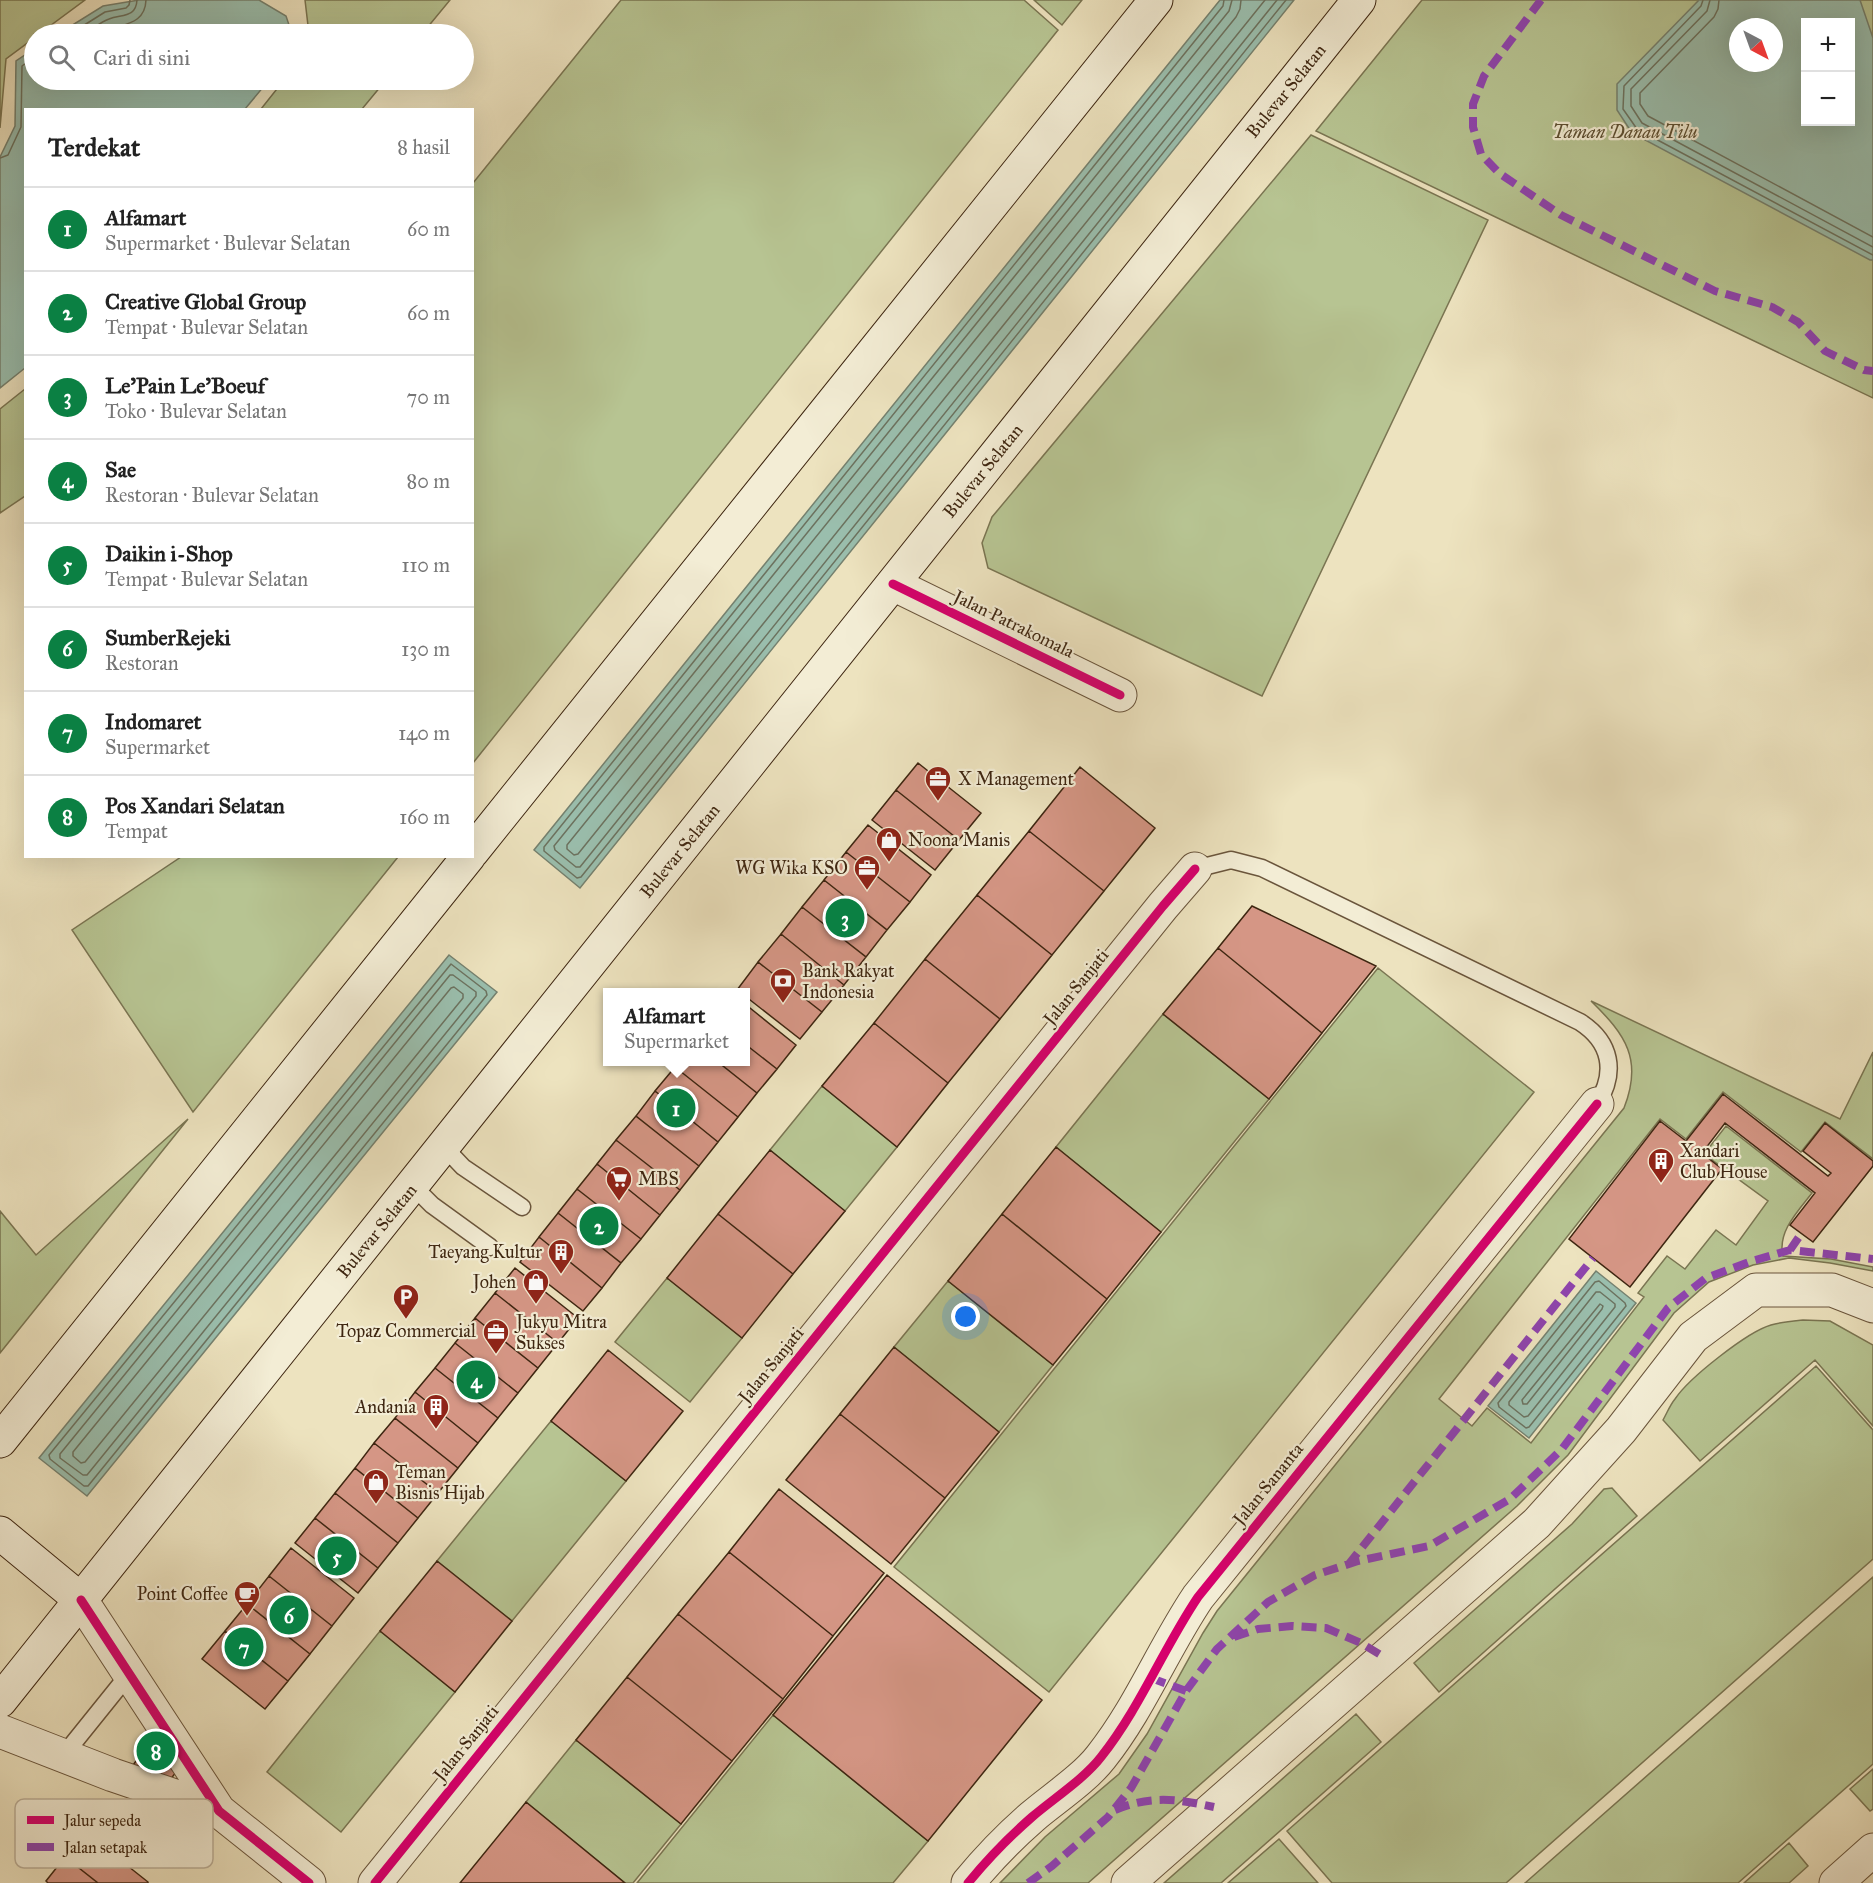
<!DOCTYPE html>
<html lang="id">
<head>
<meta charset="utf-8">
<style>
  body { margin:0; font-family:"IM FELL Great Primer",serif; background:#f2f2f2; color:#222 }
  .controls { position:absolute; right:18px; top:18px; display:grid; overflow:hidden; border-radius:0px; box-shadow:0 6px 24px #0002 }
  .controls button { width:54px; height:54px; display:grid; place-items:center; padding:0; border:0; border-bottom:2px solid #e0e0e0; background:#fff; color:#222; font:30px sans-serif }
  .compass { position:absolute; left:1729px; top:18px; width:54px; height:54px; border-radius:50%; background:#fff; box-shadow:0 6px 24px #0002; rotate:139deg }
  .you { position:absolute; left:966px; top:1317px; width:21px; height:21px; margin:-15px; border:4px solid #fff; border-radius:50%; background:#1a73e8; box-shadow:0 0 0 9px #1a73e833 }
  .badge { display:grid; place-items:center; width:39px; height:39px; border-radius:50%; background:#0b8043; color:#fff; font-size:20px; font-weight:700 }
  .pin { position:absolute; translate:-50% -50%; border:3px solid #fff; box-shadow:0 2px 6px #0006 }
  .popup { position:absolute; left:603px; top:988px; width:147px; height:78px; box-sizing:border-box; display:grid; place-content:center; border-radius:0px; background:#fff; filter:drop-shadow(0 2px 4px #0005); font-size:20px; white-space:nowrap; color:#767676 }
  .popup b { font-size:22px; color:#222 }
  .popup::after { content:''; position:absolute; left:50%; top:100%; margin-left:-12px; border:12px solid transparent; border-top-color:#fff }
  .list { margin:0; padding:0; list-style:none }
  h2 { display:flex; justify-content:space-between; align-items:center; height:78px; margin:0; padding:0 24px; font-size:26px }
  h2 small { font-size:20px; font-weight:400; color:#767676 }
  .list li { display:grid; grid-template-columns:39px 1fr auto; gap:18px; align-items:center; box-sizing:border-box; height:84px; padding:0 24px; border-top:2px solid #e0e0e0 }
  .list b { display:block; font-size:22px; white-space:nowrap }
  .list p { margin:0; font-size:20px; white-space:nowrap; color:#767676 }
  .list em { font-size:20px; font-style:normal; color:#767676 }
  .icon { flex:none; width:33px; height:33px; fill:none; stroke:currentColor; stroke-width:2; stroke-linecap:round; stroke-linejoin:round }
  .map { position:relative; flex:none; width:1873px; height:1883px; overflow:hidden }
  .search { position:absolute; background:#fff; box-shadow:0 6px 24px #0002; left:24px; top:24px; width:450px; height:66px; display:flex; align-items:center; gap:15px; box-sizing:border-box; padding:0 21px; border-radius:33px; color:#767676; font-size:22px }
  .panel { position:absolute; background:#fff; box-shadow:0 6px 24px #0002; left:24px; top:108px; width:450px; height:750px; border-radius:0px }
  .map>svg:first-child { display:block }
</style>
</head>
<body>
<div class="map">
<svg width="1873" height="1883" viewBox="0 0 1873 1883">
  <rect width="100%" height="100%" fill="#ede3bf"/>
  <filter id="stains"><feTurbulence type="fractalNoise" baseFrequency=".00333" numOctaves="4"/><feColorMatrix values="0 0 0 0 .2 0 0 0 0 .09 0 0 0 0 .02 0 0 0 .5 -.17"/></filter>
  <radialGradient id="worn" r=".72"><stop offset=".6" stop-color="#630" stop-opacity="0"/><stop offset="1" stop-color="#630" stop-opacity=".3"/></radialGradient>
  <!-- green -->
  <path fill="#b7c492" stroke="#7a7552" stroke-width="1.5" fill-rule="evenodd" d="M0,0H85L39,34H34V38L6,59L0,128Z
    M305,0H450L422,34H309Z
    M621,0H1024L1058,30L473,763V183Z
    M1034,0H1082L1062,25Z
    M1422,0H1873V398L1316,131ZM1806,22H1850V122H1806ZM1738,27H1774V63H1738Z
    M284,80H386L362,109H261Z
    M1311,135L1488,220L1262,696L988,568L982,543L992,517Z
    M25,389V496L0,513V409Z
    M181,857H398L193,1112L72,930Z
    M1378,968L1534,1092L1049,1692L894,1567Z
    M1591,1001L1840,1119L1873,1052V1159L1825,1122L1801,1152L1723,1092L1686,1139L1660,1119L1439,1399L1472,1426L1487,1408L1531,1443L1644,1297L1638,1293L1667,1256L1685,1269L1716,1230L1736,1245L1768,1201L1704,1154L1726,1126L1812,1193C1798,1211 1777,1232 1783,1256L1831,1259L1873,1267V1271L1830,1263L1789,1258L1753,1265L1709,1282L1674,1313L1568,1455L1517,1506L1088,1883H1000L1045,1837L1119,1774L1147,1734L1203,1633L1217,1611L1624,1108C1643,1060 1626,1035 1591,1001Z
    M1163,1014L1269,1099L1161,1232L1056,1147Z
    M822,1086L897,1147L845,1211L770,1150Z
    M188,1119L0,1353V1211L36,1255Z
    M667,1278L742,1338L690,1402L615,1342Z
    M948,1281L1053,1365L999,1432L894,1347Z
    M1803,1320L1830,1321L1873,1345V1426L1815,1360L1700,1461L1663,1420C1667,1413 1670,1405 1675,1399C1689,1378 1747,1332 1771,1325C1781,1322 1793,1321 1803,1320Z
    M1816,1366L1873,1430V1559L1506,1883H1332L1287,1831Z
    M551,1421L626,1481L512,1621L437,1561Z
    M1612,1488L1637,1516L1439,1692L1414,1663L1572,1524L1604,1489Z
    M1873,1577V1764L1738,1883H1525Z
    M380,1631L455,1692L341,1832L267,1772Z
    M1356,1714L1381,1742L1221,1883H1164Z
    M773,1715L928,1841L893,1883H637Z
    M576,1740L681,1824L633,1883H625L526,1802Z
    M1873,1769V1809L1870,1811L1850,1789Z
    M1279,1839L1318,1883H1228Z
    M1789,1843L1808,1866L1789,1883H1744Z"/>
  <!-- water -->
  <path fill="#9abead" stroke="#75816f" stroke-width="1.5" fill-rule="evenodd" d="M139,0H259L286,16L292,34H58L103,6Z
    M1220,0H1294L580,888L534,850Z
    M1699,0H1860L1873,38V260H1870L1632,133L1617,110V84ZM1806,22H1850V122H1806ZM1738,27H1774V63H1738Z
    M34,49V80H269L245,109L26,110L25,368L0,388V157L15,126L16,61Z
    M449,955L497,992L87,1496L39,1458Z
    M1596,1271L1636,1303L1529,1438L1488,1406Z"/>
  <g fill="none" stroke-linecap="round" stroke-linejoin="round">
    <!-- shore -->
    <path stroke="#6c725f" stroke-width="1.5" d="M1224,0L1223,6L544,847V851L577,878L581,877L1286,0
      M1232,0L1229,11L554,846L555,850L576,867H580L1277,0
      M1241,0L1240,9L1236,17L567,845V849L574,855L578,854L1265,0
      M1703,0L1701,6L1624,86L1623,109L1637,129L1873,255
      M1710,0L1707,11L1631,89V106L1642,123L1873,247
      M1719,0L1718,9L1714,17L1640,93V104L1648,116L1873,237
      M70,34L105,12L126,8L129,5L130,0
      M84,34C92,30 100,22 109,19C122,14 136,18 137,0
      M101,34C119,23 145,27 146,0
      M0,158L8,155L21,127L22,66L34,57
      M451,964L486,991L487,995L88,1486H84L50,1459L49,1455Z
      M450,975H453L476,992V996L87,1475H83L60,1458V1454Z
      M454,987L463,994V998L85,1462L81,1463L73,1456V1452L451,988Z
      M1599,1281L1625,1303L1626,1306L1529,1427L1526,1428L1499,1407L1498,1403L1595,1282Z
      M1596,1292H1600L1615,1304V1307L1528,1416L1524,1417L1509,1405V1402Z
      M1600,1304L1603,1306L1602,1309L1527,1404H1523L1522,1400Z"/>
  </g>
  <!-- building -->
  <path fill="#d59685" stroke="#3e2611" stroke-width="1.5" d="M918,763L981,813L959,840L896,790Z
    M1080,767L1155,828L1104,891L1029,831Z
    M896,790L959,840L935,870L872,820Z
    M868,825L931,875L910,902L846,852Z
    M1029,831L1104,891L1052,955L977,895Z
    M846,852L910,902L887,930L824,880Z
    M824,880L887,930L866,957L802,907Z
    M977,895L1052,955L1000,1019L925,959Z
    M1252,906L1376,966L1322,1033L1218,948Z
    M802,907L866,957L844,985L781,934Z
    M781,934L844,985L822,1012L758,962Z
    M1218,948L1322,1033L1269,1099L1163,1014Z
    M925,959L1000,1019L948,1083L874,1023Z
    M758,962L822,1012L800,1039L745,996V992H741L737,990Z
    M745,1004L796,1045L777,1069L745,1044Z
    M874,1023L948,1083L897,1147L822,1086Z
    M745,1044L777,1069L757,1093L718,1062H745Z
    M679,1062H718L757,1093L738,1117L675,1067Z
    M675,1067L738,1117L718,1142L655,1091Z
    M655,1091L718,1142L699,1166L636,1116Z
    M1723,1094L1828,1176L1831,1173L1803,1151L1825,1123L1873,1161V1166L1813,1242L1790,1225L1815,1193L1725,1123L1702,1153L1722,1169L1630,1287L1569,1239L1660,1121L1686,1141Z
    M636,1116L699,1166L680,1190L616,1140Z
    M616,1140L680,1190L660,1215L597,1164Z
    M1056,1147L1161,1232L1107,1299L1002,1214Z
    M770,1150L845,1211L793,1274L718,1214Z
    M597,1164L660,1215L641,1239L577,1189Z
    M577,1189L641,1239L621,1263L558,1213Z
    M558,1213L621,1263L602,1288L539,1237Z
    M718,1214L793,1274L742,1338L667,1278Z
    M1002,1214L1107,1299L1053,1365L948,1281Z
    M539,1237L602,1288L583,1311L520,1262Z
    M515,1268L578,1318L558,1343L495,1293Z
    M495,1293L558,1343L538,1368L475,1318Z
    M475,1318L538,1368L518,1393L455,1343Z
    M455,1343L518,1393L498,1418L435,1368Z
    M894,1347L999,1432L945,1498L840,1414Z
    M608,1350L683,1411L626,1481L551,1421Z
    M435,1368L498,1418L478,1443L415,1392Z
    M415,1392L478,1443L458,1468L395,1418Z
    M840,1414L945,1498L891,1564L786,1480Z
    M395,1418L458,1468L438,1493L374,1443Z
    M374,1443L438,1493L418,1518L355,1468Z
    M355,1468L418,1518L398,1543L335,1493Z
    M779,1489L884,1573L833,1636L729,1552Z
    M335,1493L398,1543L378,1568L315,1518Z
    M315,1518L378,1568L358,1593L295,1543Z
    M291,1548L354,1598L332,1626L269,1576Z
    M729,1552L833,1636L783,1699L678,1614Z
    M437,1561L512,1621L455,1692L380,1631Z
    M887,1575L1042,1700L928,1841L773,1715Z
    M269,1576L332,1626L310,1654L247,1604Z
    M247,1604L310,1654L288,1681L225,1631Z
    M678,1614L783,1699L732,1761L627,1677Z
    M225,1631L288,1681L265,1709L202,1659Z
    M627,1677L732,1761L681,1824L576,1740Z
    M155,1736L181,1766L165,1786L130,1769Z
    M526,1802L625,1883H460Z
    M85,1832L148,1882V1883H98L65,1857Z
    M65,1857L98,1883H48L46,1881Z"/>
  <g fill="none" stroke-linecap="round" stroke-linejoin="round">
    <!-- service casing -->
    <g stroke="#6a553c" stroke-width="19">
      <path id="service" d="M1195,869L1231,860L1262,868L1580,1022C1611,1042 1617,1072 1597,1104
        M444,1147L463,1167L522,1207
        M413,1186L432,1205L490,1247
        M63,1756L129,1674"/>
    </g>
    <!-- minor casing -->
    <g stroke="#6a553c" stroke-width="35">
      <path id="minor" d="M893,584L1120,695
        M81,1600L219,1811L309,1883
        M0,1731L113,1775L219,1811
        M375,1883L1163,906L1195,869
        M968,1883C987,1860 1009,1837 1032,1817C1053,1799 1084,1779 1101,1757C1140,1708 1163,1649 1198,1597L1597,1104
        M1128,1883L1537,1523L1621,1430L1693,1337L1756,1290H1832L1873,1306
        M1836,1883L1873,1850"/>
    </g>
    <!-- secondary casing -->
    <g stroke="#3e2611" stroke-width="35">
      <path id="secondary" d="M472,852L1156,0
        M0,1441L469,856
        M0,1533L81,1600
        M0,1701L1359,0"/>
    </g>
    <!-- service -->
    <use href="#service" stroke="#f3edd5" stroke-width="16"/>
    <!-- minor -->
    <use href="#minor" stroke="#f3edd5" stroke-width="33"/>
    <!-- secondary -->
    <use href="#secondary" stroke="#f3edd5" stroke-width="33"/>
    <!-- quiet -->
    <path stroke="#8e44ad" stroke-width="8" stroke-dasharray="15 8" stroke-linecap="butt" d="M1541,0L1484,76L1473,104V127L1481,154L1499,173L1561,215L1715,291L1772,307L1798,322L1825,351L1864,370L1873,371
      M1790,1250L1801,1234
      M1348,1565L1593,1258
      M1234,1637L1258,1629L1292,1626L1326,1628L1361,1643L1384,1657
      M1151,1678L1186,1691
      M1115,1810C1150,1795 1178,1799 1214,1807
      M1028,1883L1052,1866L1108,1817L1131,1788L1186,1691L1217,1649L1268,1602L1315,1575L1358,1561L1429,1546L1510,1499L1562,1449L1668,1308L1706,1278L1752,1261L1790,1250L1873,1259"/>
    <!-- cycleway casing -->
    <g stroke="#f3edd5" stroke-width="13">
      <path id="cycleway" d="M893,584L1120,695
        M81,1600L219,1811L309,1883
        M375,1883L1163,906L1195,869
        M968,1883C987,1860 1009,1837 1032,1817C1053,1799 1084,1779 1101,1757C1140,1708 1163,1649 1198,1597L1597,1104"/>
    </g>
    <!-- cycleway -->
    <use href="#cycleway" stroke="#d6006c" stroke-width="9"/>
  </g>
  <!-- icons -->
  <defs>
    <g id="office-pin" transform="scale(1.35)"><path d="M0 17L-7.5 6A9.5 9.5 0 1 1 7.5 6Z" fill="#8f2418" stroke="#f3edd5"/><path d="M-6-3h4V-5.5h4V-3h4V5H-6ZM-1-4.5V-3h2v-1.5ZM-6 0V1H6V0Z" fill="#fff"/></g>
    <g id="shop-pin" transform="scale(1.35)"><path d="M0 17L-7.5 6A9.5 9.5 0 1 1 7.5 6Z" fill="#8f2418" stroke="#f3edd5"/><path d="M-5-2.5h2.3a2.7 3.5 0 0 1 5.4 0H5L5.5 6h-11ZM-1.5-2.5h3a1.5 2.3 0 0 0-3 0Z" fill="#fff"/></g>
    <g id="bank-pin" transform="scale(1.35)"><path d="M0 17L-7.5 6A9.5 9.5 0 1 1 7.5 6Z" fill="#8f2418" stroke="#f3edd5"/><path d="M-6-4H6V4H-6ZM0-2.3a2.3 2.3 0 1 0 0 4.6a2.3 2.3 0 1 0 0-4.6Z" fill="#fff"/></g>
    <g id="building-pin" transform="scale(1.35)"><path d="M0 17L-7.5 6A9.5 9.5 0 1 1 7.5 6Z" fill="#8f2418" stroke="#f3edd5"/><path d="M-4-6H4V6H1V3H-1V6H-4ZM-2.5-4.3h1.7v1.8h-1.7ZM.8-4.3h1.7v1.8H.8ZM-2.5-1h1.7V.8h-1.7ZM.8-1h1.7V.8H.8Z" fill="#fff"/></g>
    <g id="supermarket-pin" transform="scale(1.35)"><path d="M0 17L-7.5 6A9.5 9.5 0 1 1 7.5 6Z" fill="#8f2418" stroke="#f3edd5"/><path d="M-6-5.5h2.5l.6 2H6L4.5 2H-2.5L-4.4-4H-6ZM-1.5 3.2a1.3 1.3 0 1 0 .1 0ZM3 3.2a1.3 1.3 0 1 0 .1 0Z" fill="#fff"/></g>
    <g id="parking-pin" transform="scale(1.35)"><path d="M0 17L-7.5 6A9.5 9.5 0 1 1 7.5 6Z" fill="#8f2418" stroke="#f3edd5"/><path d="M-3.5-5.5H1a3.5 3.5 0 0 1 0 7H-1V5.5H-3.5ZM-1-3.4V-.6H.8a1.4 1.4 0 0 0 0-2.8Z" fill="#fff"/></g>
    <g id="cafe-pin" transform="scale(1.35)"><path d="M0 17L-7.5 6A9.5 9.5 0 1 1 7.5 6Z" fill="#8f2418" stroke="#f3edd5"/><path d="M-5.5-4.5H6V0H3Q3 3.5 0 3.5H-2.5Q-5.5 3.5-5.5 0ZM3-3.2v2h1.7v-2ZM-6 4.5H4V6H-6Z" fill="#fff"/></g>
  </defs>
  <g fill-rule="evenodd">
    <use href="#office-pin" x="938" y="779"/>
    <use href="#shop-pin" x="889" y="840"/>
    <use href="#office-pin" x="867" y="868"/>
    <use href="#bank-pin" x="783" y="981"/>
    <use href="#building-pin" x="1661" y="1161"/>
    <use href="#supermarket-pin" x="619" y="1179"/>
    <use href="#building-pin" x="561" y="1252"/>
    <use href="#shop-pin" x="536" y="1282"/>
    <use href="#parking-pin" x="406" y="1297"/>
    <use href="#office-pin" x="496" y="1332"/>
    <use href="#building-pin" x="436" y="1407"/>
    <use href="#shop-pin" x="376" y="1482"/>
    <use href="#cafe-pin" x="247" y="1594"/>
  </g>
  <g text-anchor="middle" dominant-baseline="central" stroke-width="4.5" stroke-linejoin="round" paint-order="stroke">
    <!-- street labels -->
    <g font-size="18" fill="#3e2611" stroke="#f3edd5">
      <text transform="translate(1286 91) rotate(-51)">Bulevar Selatan</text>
      <text transform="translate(983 471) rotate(-51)">Bulevar Selatan</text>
      <text transform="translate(1014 624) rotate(26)">Jalan Patrakomala</text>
      <text transform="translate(680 851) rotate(-51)">Bulevar Selatan</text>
      <text transform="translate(1076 987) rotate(-51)">Jalan Sanjati</text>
      <text transform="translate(377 1231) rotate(-51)">Bulevar Selatan</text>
      <text transform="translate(771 1365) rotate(-51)">Jalan Sanjati</text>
      <text transform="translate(1268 1484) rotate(-51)">Jalan Sananta</text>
      <text transform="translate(466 1743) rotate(-51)">Jalan Sanjati</text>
    </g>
    <!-- park labels -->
    <g font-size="18" font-style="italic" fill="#5c4e31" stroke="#f3edd5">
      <text x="1625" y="132">Taman Danau Tilu</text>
    </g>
    <!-- poi labels -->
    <g font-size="18" fill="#3e2611" stroke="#f3edd5" text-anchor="start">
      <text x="958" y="779">X Management</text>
      <text x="908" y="840">Noona Manis</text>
      <text x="848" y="868" text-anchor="end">WG Wika KSO</text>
      <text x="802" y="971">Bank Rakyat<tspan x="802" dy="21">Indonesia</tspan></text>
      <text x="1680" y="1151">Xandari<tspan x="1680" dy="21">Club House</tspan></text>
      <text x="638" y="1179">MBS</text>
      <text x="542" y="1252" text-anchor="end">Taeyang Kultur</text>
      <text x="516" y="1282" text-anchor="end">Johen</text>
      <text x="516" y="1322">Jukyu Mitra<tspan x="516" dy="21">Sukses</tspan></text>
      <text x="406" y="1331" text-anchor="middle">Topaz Commercial</text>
      <text x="416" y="1407" text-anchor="end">Andania</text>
      <text x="395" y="1472">Teman<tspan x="395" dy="21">Bisnis Hijab</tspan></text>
      <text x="228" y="1594" text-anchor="end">Point Coffee</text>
    </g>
  </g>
  <!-- legend -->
  <rect x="15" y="1799" width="198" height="69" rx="9" fill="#f3edd5" stroke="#bdb19a" stroke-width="1.5"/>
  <rect x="27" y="1816" width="27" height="8" fill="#d6006c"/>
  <rect x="27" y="1843" width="27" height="8" fill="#8e44ad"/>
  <g font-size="16" fill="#3e2611">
    <text x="64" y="1826">Jalur sepeda</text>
    <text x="64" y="1853">Jalan setapak</text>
  </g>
  <rect width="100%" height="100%" filter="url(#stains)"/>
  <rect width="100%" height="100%" fill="url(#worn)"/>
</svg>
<div class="controls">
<button>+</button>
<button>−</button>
</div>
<svg class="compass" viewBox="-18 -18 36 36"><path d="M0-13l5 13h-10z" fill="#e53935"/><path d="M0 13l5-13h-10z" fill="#767676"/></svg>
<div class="you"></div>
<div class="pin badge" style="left:676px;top:1108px">1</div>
<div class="popup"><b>Alfamart</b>Supermarket</div>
<div class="pin badge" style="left:599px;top:1226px">2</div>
<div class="pin badge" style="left:845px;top:918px">3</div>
<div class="pin badge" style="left:476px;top:1380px">4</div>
<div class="pin badge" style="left:337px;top:1556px">5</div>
<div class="pin badge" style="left:289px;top:1615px">6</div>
<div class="pin badge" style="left:244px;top:1647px">7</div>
<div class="pin badge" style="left:156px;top:1751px">8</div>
<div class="search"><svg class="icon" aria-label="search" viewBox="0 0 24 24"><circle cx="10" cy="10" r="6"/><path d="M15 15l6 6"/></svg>Cari di sini</div>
<section class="panel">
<h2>Terdekat<small>8 hasil</small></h2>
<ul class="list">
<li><span class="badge">1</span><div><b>Alfamart</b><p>Supermarket · Bulevar Selatan</p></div><em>60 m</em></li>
<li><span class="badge">2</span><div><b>Creative Global Group</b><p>Tempat · Bulevar Selatan</p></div><em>60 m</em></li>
<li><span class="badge">3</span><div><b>Le'Pain Le'Boeuf</b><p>Toko · Bulevar Selatan</p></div><em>70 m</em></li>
<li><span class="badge">4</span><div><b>Sae</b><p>Restoran · Bulevar Selatan</p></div><em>80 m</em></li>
<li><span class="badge">5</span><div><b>Daikin i-Shop</b><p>Tempat · Bulevar Selatan</p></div><em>110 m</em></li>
<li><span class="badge">6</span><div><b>SumberRejeki</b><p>Restoran</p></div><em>130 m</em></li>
<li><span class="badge">7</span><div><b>Indomaret</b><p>Supermarket</p></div><em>140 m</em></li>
<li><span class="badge">8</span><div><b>Pos Xandari Selatan</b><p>Tempat</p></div><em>160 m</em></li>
</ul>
</section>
</div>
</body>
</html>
